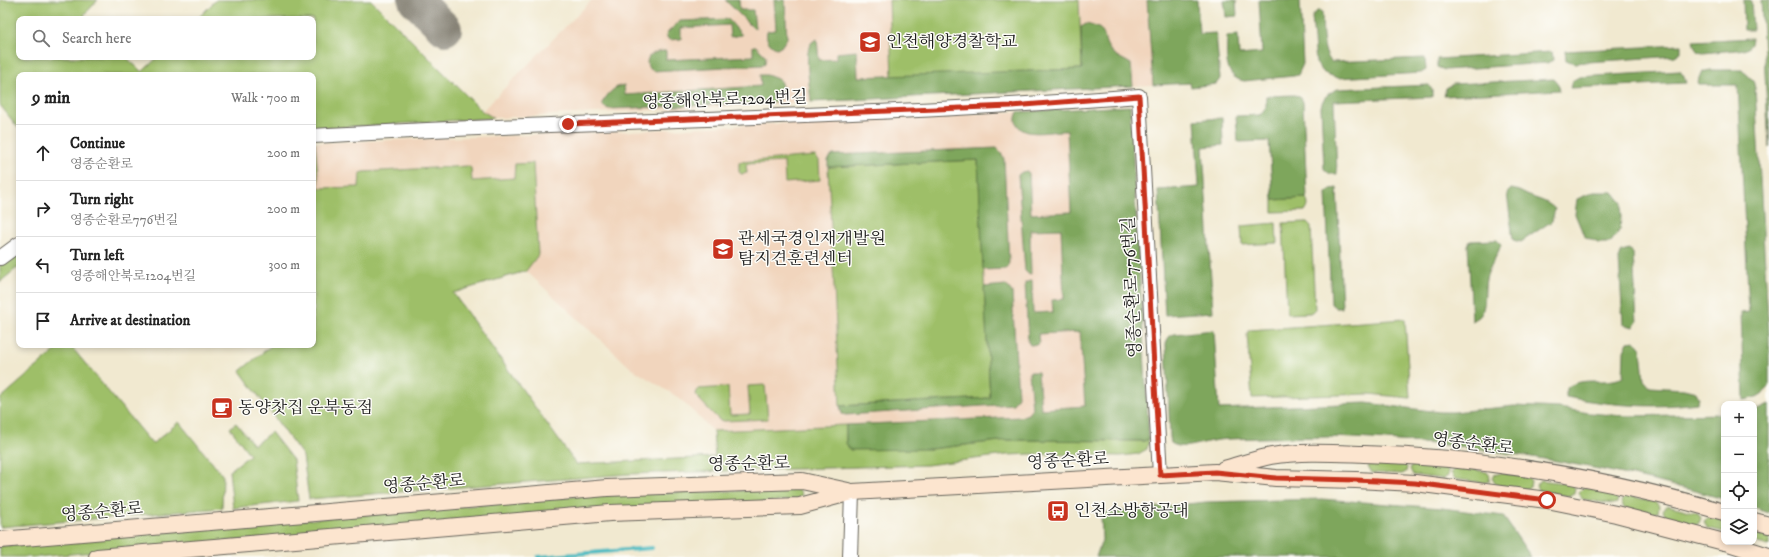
<!DOCTYPE html>
<html lang="en">
<head>
<meta charset="utf-8">
<style>
  body { margin:0; font-family:"IM FELL DW Pica","Noto Serif KR",serif; background:#f2f2f2; color:#222 }
  .controls { position:absolute; right:12px; bottom:12px; display:grid; overflow:hidden; border-radius:8px; box-shadow:0 2px 6px #0003 }
  .controls button { width:36px; height:36px; display:grid; place-items:center; padding:0; border:0; border-bottom:1px solid #e0e0e0; background:#fff; color:#222; font:20px sans-serif }
  .stop { position:absolute; width:12px; height:12px; margin:-9px; border:3px solid #c8321e; border-radius:50%; background:#fff }
  .stop.end { background:#c8321e; border-color:#fff; box-shadow:0 1px 4px #0008 }
  .list { margin:0; padding:0; list-style:none }
  h2 { display:flex; justify-content:space-between; align-items:center; height:52px; margin:0; padding:0 16px; font-size:17px }
  h2 small { font-size:13px; font-weight:400; color:#767676 }
  .list li { display:grid; grid-template-columns:26px 1fr auto; gap:12px; align-items:center; box-sizing:border-box; height:56px; padding:0 16px; border-top:1px solid #e0e0e0 }
  .list b { display:block; font-size:15px; white-space:nowrap }
  .list p { margin:0; font-size:13px; white-space:nowrap; color:#767676 }
  .list em { font-size:13px; font-style:normal; color:#767676 }
  .icon { flex:none; width:22px; height:22px; fill:none; stroke:currentColor; stroke-width:2; stroke-linecap:round; stroke-linejoin:round }
  .map { position:relative; flex:none; width:1769px; height:557px; overflow:hidden }
  .search { position:absolute; background:#fff; box-shadow:0 2px 6px #0003; left:16px; top:16px; width:300px; height:44px; display:flex; align-items:center; gap:10px; box-sizing:border-box; padding:0 14px; border-radius:8px; color:#767676; font-size:15px }
  .panel { position:absolute; background:#fff; box-shadow:0 2px 6px #0003; left:16px; top:72px; width:300px; height:276px; border-radius:8px }
  .map>svg:first-child { display:block }
</style>
</head>
<body>
<div class="map">
<svg width="1769" height="557" viewBox="0 0 1769 557">
  <rect width="100%" height="100%" fill="#fdfcf7"/>
  <filter id="ink" filterUnits="userSpaceOnUse"><feTurbulence type="fractalNoise" baseFrequency=".025" numOctaves="2"/><feDisplacementMap in="SourceGraphic" scale="8" xChannelSelector="R" yChannelSelector="G"/><feConvolveMatrix kernelMatrix="1 2 1 2 8 2 1 2 1" color-interpolation-filters="sRGB"/></filter>
  <filter id="wash" filterUnits="userSpaceOnUse"><feTurbulence type="fractalNoise" baseFrequency=".012" numOctaves="4" result="noise"/><feDisplacementMap in="SourceGraphic" scale="16" xChannelSelector="R" yChannelSelector="G"/><feGaussianBlur stdDeviation="0.9" result="paint"/><feColorMatrix in="noise" values="0 0 0 0 0 0 0 0 0 0 0 0 0 0 0 0 0 1.4 0 .05"/><feComposite in="paint" operator="in"/></filter>
  <g filter="url(#wash)">
    <rect width="100%" height="100%" fill="#f1e9d0"/>
    <!-- built -->
    <path fill="#f1d5bd" d="M592,0H1186L1191,83L494,118L482,111Z
      M1086,108L1102,413L713,431L679,398L631,368L526,271L440,297L313,228V143L613,132Z"/>
    <!-- green -->
    <path fill="#9ebf68" stroke="#5d6e42" d="M0,0H98L84,15L88,19H19V57H126L142,72L158,57H313V19H197L216,0H371L482,111L494,118L313,129V75H19V129L0,105Z
      M889,0H1079L1082,69L892,77Z
      M315,142L319,188L359,187L360,173L363,172L468,166L471,168L472,181L514,178L515,164L533,163L538,255L526,271L453,293L576,464L715,457L713,431L846,425V443L930,449L1008,440L1144,441L1149,439L1147,449L1138,454L1120,456L1034,454L1006,455L927,465L629,474L309,499L303,456L240,371L272,345H313V311L315,309L313,307V143Z
      M815,156L819,160L820,180L785,183L784,162L746,164L747,173L741,174L739,172V163L740,162Z
      M978,160L990,398L840,406L828,167Z
      M1307,198L1308,206L1305,211L1273,212V200Z
      M1307,222L1311,226L1315,310L1310,313L1287,314L1283,223Z
      M1276,223L1277,243L1242,245L1241,226Z
      M19,250V270L17,268L0,282V265Z
      M1405,319L1410,398L1369,394L1252,398L1247,334L1249,330Z
      M62,345H70L152,444L179,422L223,476L222,508L0,527V399Z
      M765,385L768,419L724,421L719,420L699,399L696,394L698,389L728,387L730,415L750,414L748,386Z
      M236,423L254,445L271,432L293,460L298,501L233,508L229,471L250,455L230,428Z
      M1372,462L1403,463L1407,467L1406,472L1402,474L1372,473L1368,466Z
      M1413,464L1445,467L1448,471V476L1443,479L1413,475L1410,469Z
      M1459,467L1487,472L1490,476L1489,481L1484,483L1455,479L1451,473L1455,468Z
      M1501,473L1528,477L1531,481L1530,487L1526,489L1496,485L1492,478L1494,475Z
      M1540,480L1571,484L1575,488L1574,494L1569,496L1539,492L1536,485Z
      M1584,487L1615,493L1618,497L1617,503L1612,504L1582,499L1579,492Z
      M799,489L802,495L796,500L204,543L35,557H0V546L595,495Z
      M1629,496L1656,502L1659,506L1658,512L1653,514L1624,508L1621,501L1625,497Z
      M1667,505L1698,513L1701,518L1699,523L1694,525L1665,516L1663,510Z
      M1709,517L1724,520V532L1707,528L1704,521Z
      M1754,529L1769,534V546L1754,542Z"/>
    <!-- forest -->
    <path fill="#7ea65c" stroke="#4d613c" d="M725,0H739L740,10H753L755,28H753Z
      M774,0H785L787,38L781,47L776,48C769,45 765,38 767,31L776,30Z
      M1147,0H1197L1199,34L1216,33L1220,79L1216,84L1191,87L1190,83L1153,85Z
      M1224,0H1236L1237,16L1226,17Z
      M1259,0H1300L1303,64L1298,75L1294,76L1244,81C1222,77 1227,53 1227,36L1238,35L1239,55L1262,53Z
      M1743,0H1751L1753,30H1744Z
      M1761,0H1769V147Z
      M1317,11H1322C1323,24 1321,54 1332,62L1425,58L1426,70L1421,73L1338,78L1324,73L1316,63L1312,17Z
      M728,19L742,35L730,37L729,25L681,28V39L669,40L667,37L666,34L680,21Z
      M1086,24C1112,30 1099,35 1110,50C1114,56 1125,60 1131,64L1133,86L811,102C810,89 805,59 809,47C810,43 813,41 817,39L819,60L836,59V53L857,51L858,77L1082,69L1081,27Z
      M1752,38L1751,44L1747,49L1703,53L1698,52L1695,48L1693,41Z
      M1681,45V52L1675,56L1574,63L1566,60L1565,51Z
      M753,46H756L766,56L765,63L762,65L653,71L648,67C644,55 655,51 666,51V60L753,56Z
      M1552,52L1553,60L1547,63L1445,70L1437,67V59Z
      M1711,70H1742L1753,80L1755,88L1769,337V387C1762,396 1755,398 1744,400L1741,313L1749,312L1738,85H1698C1699,75 1700,71 1711,70Z
      M1680,71L1684,77L1686,83L1570,88L1572,81L1579,77Z
      M760,75H767L780,80L783,90L781,98L774,102L609,109L604,107L602,103C607,95 614,86 624,85L625,95L761,86Z
      M1554,79L1558,84L1560,90L1444,96L1446,88L1453,84Z
      M1429,85L1432,90V97L1334,101L1337,174H1330L1324,169L1321,107C1323,97 1328,93 1338,89Z
      M1295,95L1301,98L1303,102L1307,198L1273,200L1269,141L1238,142L1236,116L1260,115L1266,107V96Z
      M1130,106L1149,439L1144,441L1008,440L930,449L850,450L846,443V425L1020,417L1028,414L1032,409L1029,372H1038L1041,409L1085,406L1080,332L1038,334L1039,344L1030,345L1028,342L1025,283L1032,280L1033,313L1053,312L1052,300L1064,299L1061,229L1030,230L1031,274L1027,273L1025,271L1018,175L1022,172L1027,171L1029,173L1031,214L1071,212L1067,131C1053,130 1024,139 1017,124C1015,120 1016,116 1018,112Z
      M1222,118L1223,145L1203,147L1213,312L1165,315L1158,190L1199,187L1195,120Z
      M997,148L1001,152L1004,159L1009,262L1008,267L1005,269L983,270L978,160L828,167V159L833,155Z
      M1337,188L1342,308H1336L1331,304L1326,193L1331,189Z
      M1511,189C1520,190 1525,195 1532,197C1543,201 1546,201 1555,209L1552,221L1521,242L1513,240L1507,193Z
      M1594,192H1613L1622,203L1620,230L1610,243H1598L1584,236L1575,214L1577,199Z
      M1497,240L1501,244C1498,256 1489,266 1486,279C1484,290 1486,302 1482,313C1480,317 1476,319 1472,321L1468,245L1470,241Z
      M1629,249L1633,253L1637,322L1633,327L1623,324L1619,259L1622,251Z
      M1006,285L1012,292L1018,397L1013,404L846,415L842,414L840,406L990,398L984,287Z
      M1214,330L1219,409L1366,403L1440,412H1454L1514,406L1559,408L1589,413L1627,416L1724,414V499C1636,474 1545,457 1454,446C1412,442 1370,438 1327,437C1305,437 1283,438 1261,438C1245,439 1228,438 1212,441C1200,443 1183,451 1171,443L1170,437L1166,344C1168,338 1169,335 1175,334Z
      M1635,341L1641,349L1644,380L1650,387L1684,389L1696,392L1699,398L1697,403C1653,409 1609,405 1566,397V388C1585,375 1604,386 1623,377L1624,351L1628,342Z
      M1769,404V513L1754,508V411Z
      M1322,499L1442,508L1503,516L1531,557H1096L1102,540L1101,513L1206,502Z"/>
    <g fill="none" stroke-linecap="round" stroke-linejoin="round">
      <!-- stream -->
      <path stroke="#4dbcc2" stroke-width="4" d="M538,557L652,548"/>
      <!-- taxiway -->
      <path stroke="#868276" stroke-width="34" d="M415,0L445,29"/>
    </g>
  </g>
  <g filter="url(#ink)">
    <g fill="none" stroke-linecap="round" stroke-linejoin="round">
      <!-- tertiary casing -->
      <g stroke="#67645b" stroke-width="16">
        <path id="tertiary" d="M313,136C588,120 864,118 1139,96L1160,475
          M0,258L19,244
          M850,557L852,492"/>
      </g>
      <!-- secondary casing -->
      <g stroke="#67645b" stroke-width="18">
        <path id="secondary" d="M1224,469C1239,465 1255,459 1271,456C1301,451 1334,453 1364,454C1485,457 1608,479 1724,512
          M1754,521L1769,525
          M0,540L607,488L802,481L848,491
          M1725,542L1769,556
          M97,557L610,513L800,506L852,492L1215,472L1276,478L1356,480L1415,483L1547,500L1616,514L1724,542"/>
      </g>
      <!-- tertiary -->
      <use href="#tertiary" stroke="#fff" stroke-width="14"/>
      <!-- secondary -->
      <use href="#secondary" stroke="#fce5cf" stroke-width="16"/>
    </g>
  </g>
  <g fill="none" stroke-linecap="round" stroke-linejoin="round" filter="url(#ink)">
    <!-- route -->
    <path stroke="#c8321e" stroke-width="5" d="M568,124L1011,106L1139,96L1160,475L1215,472L1276,478L1356,480L1415,483L1547,500"/>
  </g>
  <!-- icons -->
  <defs>
    <g id="university-square" transform="scale(1.15)"><rect x="-9" y="-9" width="18" height="18" rx="4" fill="#c8321e" stroke="#fdfcf7"/><path d="M0-5L7-2L0 1L-7-2ZM-4 1L0 2.5L4 1V4Q0 6-4 4Z" fill="#fff"/></g>
    <g id="cafe-square" transform="scale(1.15)"><rect x="-9" y="-9" width="18" height="18" rx="4" fill="#c8321e" stroke="#fdfcf7"/><path d="M-5.5-4.5H6V0H3Q3 3.5 0 3.5H-2.5Q-5.5 3.5-5.5 0ZM3-3.2v2h1.7v-2ZM-6 4.5H4V6H-6Z" fill="#fff"/></g>
    <g id="bus-square" transform="scale(1.15)"><rect x="-9" y="-9" width="18" height="18" rx="4" fill="#c8321e" stroke="#fdfcf7"/><path d="M-5-6H5V4H4V6H2V4H-2V6H-4V4H-5ZM-3.5-4V0h7V-4ZM-3.5 1.2v1.5H-2V1.2ZM2 1.2v1.5H3.5V1.2Z" fill="#fff"/></g>
  </defs>
  <g fill-rule="evenodd">
    <use href="#university-square" x="870" y="42"/>
    <use href="#university-square" x="723" y="249"/>
    <use href="#cafe-square" x="222" y="408"/>
    <use href="#bus-square" x="1058" y="511"/>
  </g>
  <g text-anchor="middle" dominant-baseline="central" stroke-width="3" stroke-linejoin="round" paint-order="stroke">
    <!-- poi labels -->
    <g font-size="17" fill="#1c1c1c" stroke="#fdfcf7" text-anchor="start">
      <text x="886" y="42">인천해양경찰학교</text>
      <text x="738" y="239">관세국경인재개발원<tspan x="738" dy="20">탐지견훈련센터</tspan></text>
      <text x="238" y="408">동양찻집 운북동점</text>
      <text x="1074" y="511">인천소방항공대</text>
    </g>
    <!-- street labels -->
    <g font-size="17" fill="#1c1c1c" stroke="#fdfcf7">
      <text transform="translate(725 100) rotate(-2)">영종해안북로1204번길</text>
      <text transform="translate(1132 287) rotate(-93)">영종순환로776번길</text>
      <text transform="translate(1473 444) rotate(7)">영종순환로</text>
      <text transform="translate(1068 461) rotate(-3)">영종순환로</text>
      <text transform="translate(749 464) rotate(-1)">영종순환로</text>
      <text transform="translate(424 484) rotate(-5)">영종순환로</text>
      <text transform="translate(102 512) rotate(-5)">영종순환로</text>
    </g>
  </g>
</svg>
<div class="controls">
<button>+</button>
<button>−</button>
<button><svg class="icon" aria-label="locate" viewBox="0 0 24 24"><circle cx="12" cy="12" r="6"/><path d="M12 2v4M12 18v4M2 12h4M18 12h4"/></svg></button>
<button><svg class="icon" aria-label="layers" viewBox="0 0 24 24"><path d="M12 4l9 5-9 5-9-5zM3 14l9 5 9-5"/></svg></button>
</div>
<div class="stop" style="left:1547px;top:500px"></div>
<div class="stop end" style="left:568px;top:124px"></div>
<div class="search"><svg class="icon" aria-label="search" viewBox="0 0 24 24"><circle cx="10" cy="10" r="6"/><path d="M15 15l6 6"/></svg>Search here</div>
<section class="panel">
<h2>9 min<small>Walk · 700 m</small></h2>
<ul class="list">
<li><svg class="icon" aria-label="ahead" viewBox="0 0 24 24"><path d="M12 20V5M6 11l6-6 6 6"/></svg><div><b>Continue</b><p>영종순환로</p></div><em>200 m</em></li>
<li><svg class="icon" aria-label="right" viewBox="0 0 24 24"><path d="M7 20v-9h11M14 6l5 5-5 5"/></svg><div><b>Turn right</b><p>영종순환로776번길</p></div><em>200 m</em></li>
<li><svg class="icon" aria-label="left" viewBox="0 0 24 24"><path d="M17 20v-9H6M10 6l-5 5 5 5"/></svg><div><b>Turn left</b><p>영종해안북로1204번길</p></div><em>300 m</em></li>
<li><svg class="icon" aria-label="arrive" viewBox="0 0 24 24"><path d="M6 21V4h12l-3 4 3 4H6"/></svg><div><b>Arrive at destination</b></div></li>
</ul>
</section>
</div>
</body>
</html>
